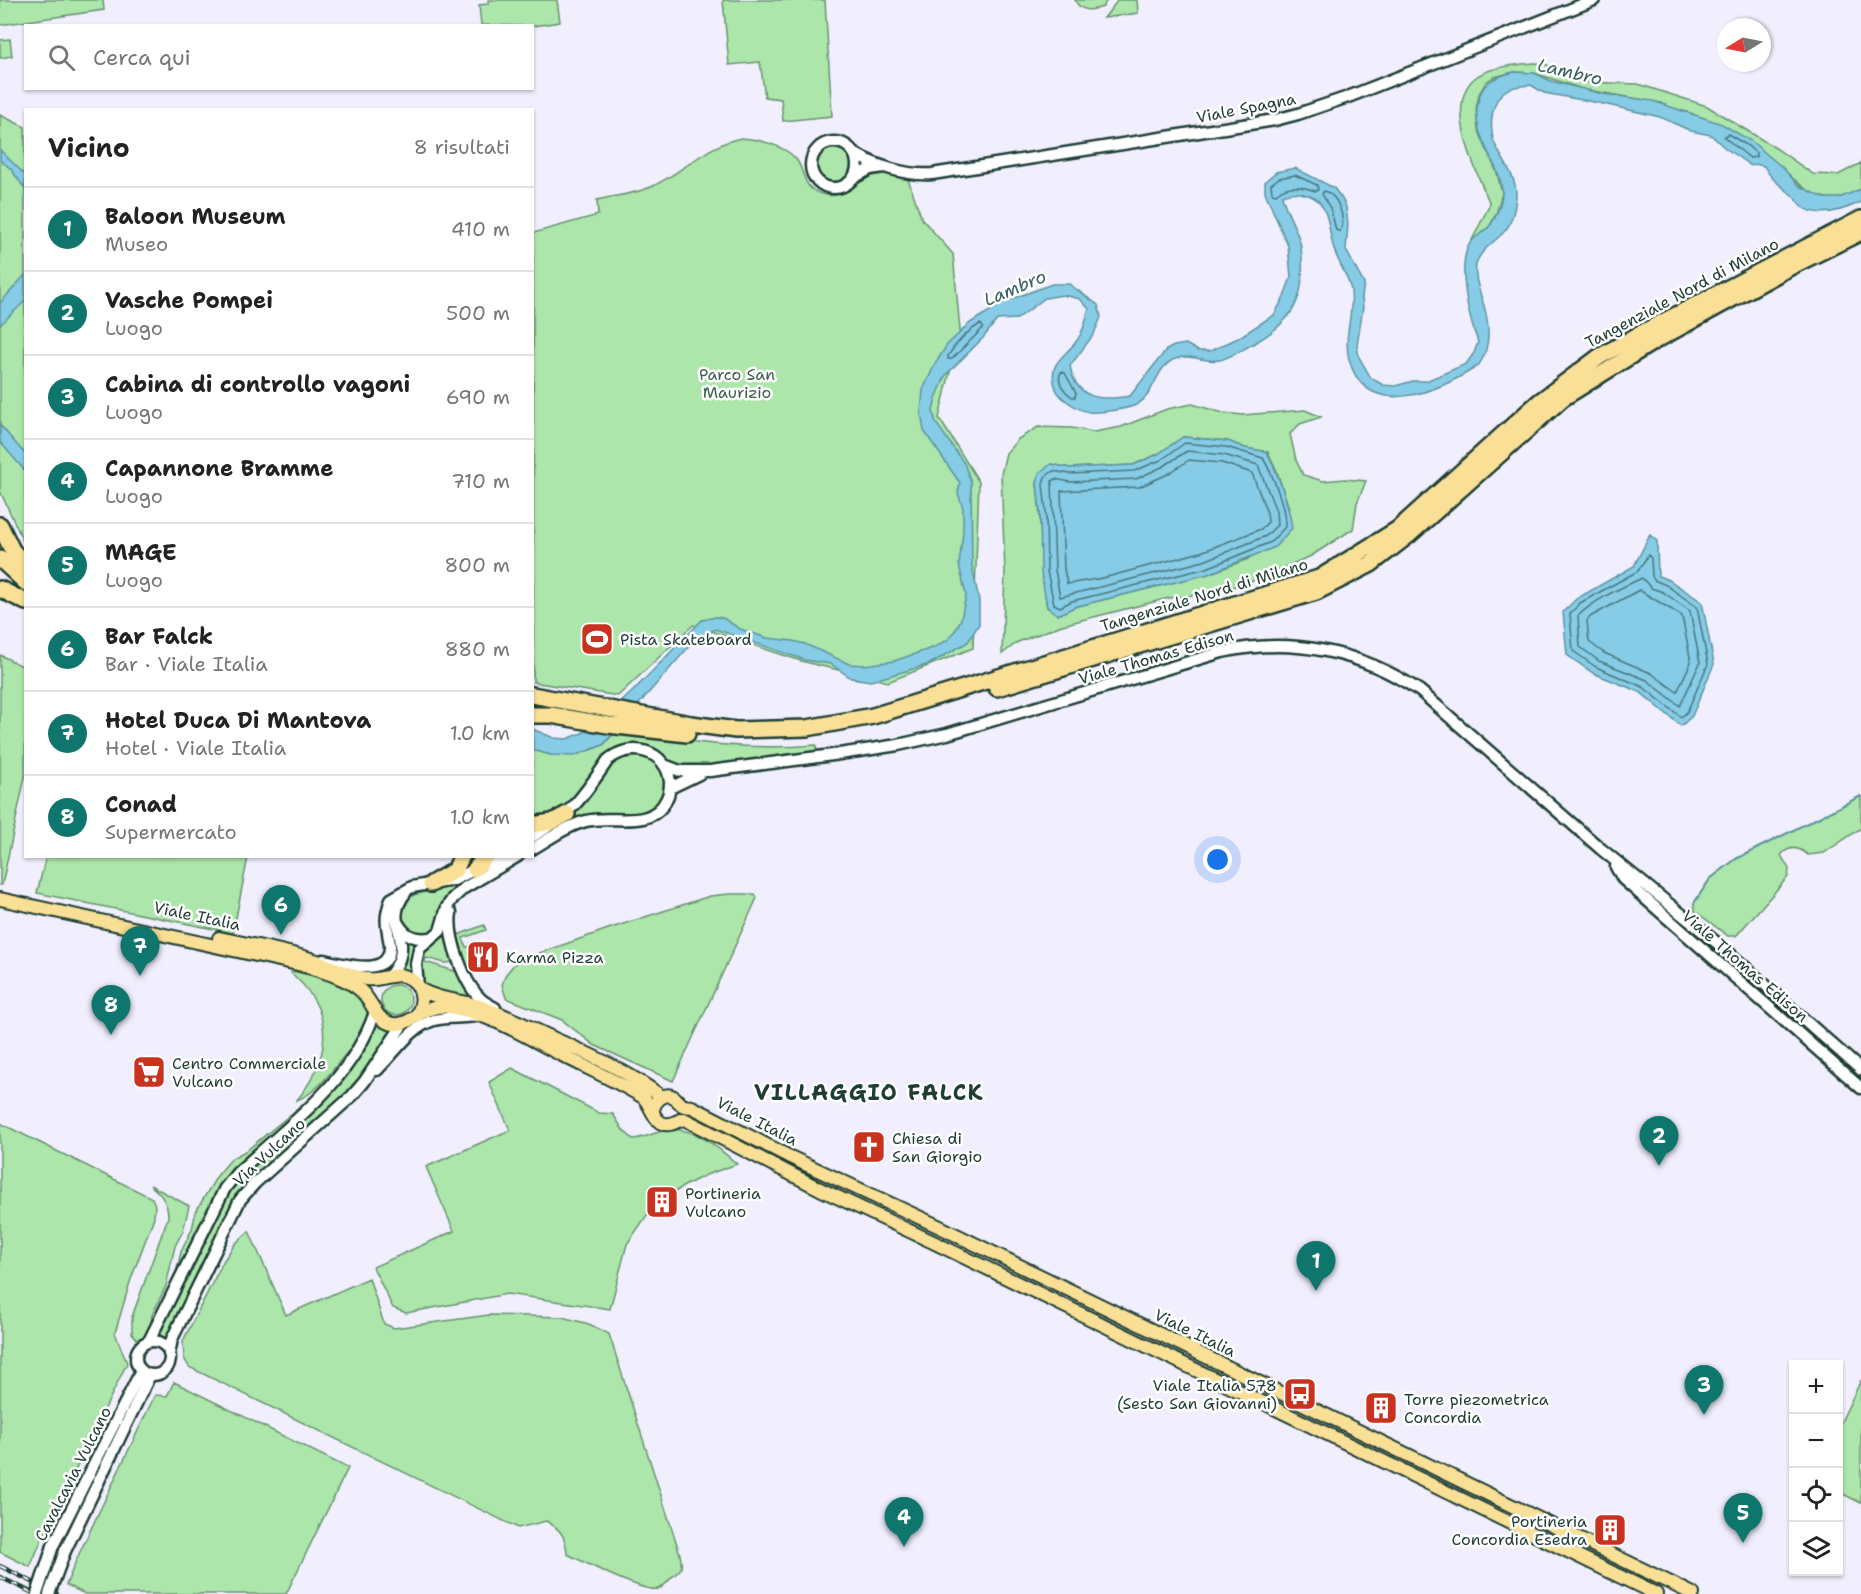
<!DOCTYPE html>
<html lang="it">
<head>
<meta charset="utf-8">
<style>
  body { margin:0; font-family:"Shantell Sans",sans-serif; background:#f2f2f2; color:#222 }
  .controls { position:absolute; right:18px; bottom:18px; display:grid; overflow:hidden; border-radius:0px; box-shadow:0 2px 4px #0004 }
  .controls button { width:54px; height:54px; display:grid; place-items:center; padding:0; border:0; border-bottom:2px solid #e0e0e0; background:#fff; color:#222; font:30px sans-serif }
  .compass { position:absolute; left:1717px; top:18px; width:54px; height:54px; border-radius:50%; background:#fff; box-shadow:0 2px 4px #0004; rotate:260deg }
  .you { position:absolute; left:1218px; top:860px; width:21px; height:21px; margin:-15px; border:4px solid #fff; border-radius:50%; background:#1a73e8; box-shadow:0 0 0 9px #1a73e833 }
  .badge { display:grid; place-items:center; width:39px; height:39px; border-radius:50%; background:#0f766e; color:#fff; font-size:20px; font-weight:700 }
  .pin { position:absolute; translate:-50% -50px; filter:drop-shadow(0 2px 3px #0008) }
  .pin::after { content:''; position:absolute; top:32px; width:21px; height:18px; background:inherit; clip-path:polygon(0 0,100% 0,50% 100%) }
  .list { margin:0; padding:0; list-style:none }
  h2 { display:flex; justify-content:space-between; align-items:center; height:78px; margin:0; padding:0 24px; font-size:26px }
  h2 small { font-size:20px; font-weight:400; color:#767676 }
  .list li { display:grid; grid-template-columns:39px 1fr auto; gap:18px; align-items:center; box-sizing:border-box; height:84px; padding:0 24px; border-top:2px solid #e0e0e0 }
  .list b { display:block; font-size:22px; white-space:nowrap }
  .list p { margin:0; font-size:20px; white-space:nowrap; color:#767676 }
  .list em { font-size:20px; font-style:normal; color:#767676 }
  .icon { flex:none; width:33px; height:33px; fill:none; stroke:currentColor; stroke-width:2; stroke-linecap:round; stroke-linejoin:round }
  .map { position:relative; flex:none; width:1861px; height:1594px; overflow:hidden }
  .search { position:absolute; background:#fff; box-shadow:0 2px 4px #0004; left:24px; top:24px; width:510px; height:66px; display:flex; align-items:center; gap:15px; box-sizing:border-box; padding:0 21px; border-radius:0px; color:#767676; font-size:22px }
  .panel { position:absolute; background:#fff; box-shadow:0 2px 4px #0004; left:24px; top:108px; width:510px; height:750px; border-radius:0px }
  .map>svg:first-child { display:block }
</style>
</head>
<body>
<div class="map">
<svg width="1861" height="1594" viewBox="0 0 1861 1594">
  <rect width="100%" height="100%" fill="#f1effe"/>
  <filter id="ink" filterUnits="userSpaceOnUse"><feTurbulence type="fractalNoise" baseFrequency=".0167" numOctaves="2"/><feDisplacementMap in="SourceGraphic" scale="12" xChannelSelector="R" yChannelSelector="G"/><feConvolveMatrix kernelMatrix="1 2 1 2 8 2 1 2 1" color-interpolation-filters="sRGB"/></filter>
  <g filter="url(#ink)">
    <!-- green -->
    <path fill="#ace6aa" stroke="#66926f" stroke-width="1.5" fill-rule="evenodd" d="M0,0H103L104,10L0,25Z
      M488,0H557L560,22L533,26L481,25L479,5L488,4Z
      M723,0H825L832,116L783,121L781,99L765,97L760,62L729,65Z
      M1075,0H1107L1103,7C1091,11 1080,12 1075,0Z
      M1118,0H1137L1138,13L1104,18Z
      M10,39L12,56L0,58V40Z
      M1535,63L1545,64L1584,82L1638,84L1707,106L1777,149L1813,174L1838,175L1861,163V189C1854,192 1846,197 1839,198C1810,203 1790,173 1770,158L1691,113L1670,108L1661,103L1582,89L1534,73L1514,72L1494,77L1486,82L1479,94L1476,109L1478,129L1497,173L1502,193L1497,211L1490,226L1471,242L1490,204C1477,173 1442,103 1476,77C1489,67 1519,64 1535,63Z
      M0,115L25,127V545L0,491Z
      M741,138C758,139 784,145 796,159C806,172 801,188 822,194C848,202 858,176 881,174C890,173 899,176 908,179L922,219L953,254L960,330L939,418L979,482L973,648L888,682L801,661L693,625L618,696L533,682V233L598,215L597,200C614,196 635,194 651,187C683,173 705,145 741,138Z
      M815 165a19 19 0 1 1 38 0a19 19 0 1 1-38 0Z
      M1192,404L1223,413L1243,415L1305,410L1321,417L1300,424L1290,434L1296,460L1303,475L1323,481L1345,479L1366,481L1357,503L1353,529L1311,556L1252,581L1212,593L1169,598L1062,625L1018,642L1002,654L1005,572L1001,474L1006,453L1018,439L1038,427L1072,428L1094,432L1121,427L1167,409ZM1183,437L1228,441L1245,448L1268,452L1276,469L1289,508L1248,559L1208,574L1074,607L1058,615L1047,607C1040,566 1042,525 1037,484L1051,464L1070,468L1133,465L1158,454Z
      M0,655L26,668L25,777L2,885H0Z
      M617,730C686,742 746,751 816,745L817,753L698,769L674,767L636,745H629L611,752L573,801L570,799L566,809L559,814L532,820V750L551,755L590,750L603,745Z
      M632,752L657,759L666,776L664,799L645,815L601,817L533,846L532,841L611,761Z
      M1861,796V828L1824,853L1808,855C1799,847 1790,845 1781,855L1789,869L1788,877L1736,936H1728L1695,911L1694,903L1710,879L1736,859Z
      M46,856H248V857L233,933L37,893Z
      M506,857H514L467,882L435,932L423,936C412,932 402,928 401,915C401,888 434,893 453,886C471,880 489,867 506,857Z
      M729,894H755L757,898L673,1081L594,1045L562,1020L506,998L502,985L506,974L517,961L611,928L710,896Z
      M484,925L486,930L463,938L466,947L472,946L477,964L467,968L458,935Z
      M448,928L456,962L445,963L426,958L425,962L461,973L480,1001C467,998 429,996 422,982C420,975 420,965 419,958L429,943L440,936Z
      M402,934L422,942L414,975L409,971L397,969Z
      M292,971C330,981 393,986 356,1043C353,1048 347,1052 344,1056C330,1073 318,1092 297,1100C332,1057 335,1011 291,973Z
      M381 1000a15 15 0 1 1 30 0a15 15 0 1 1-30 0Z
      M376,1022L382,1027L393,1030L355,1085L254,1178L234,1203L166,1343L155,1339L230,1187L370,1037Z
      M512,1068L599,1113L613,1114L623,1130L633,1139C647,1138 659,1130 670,1129C697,1129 718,1147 737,1164L706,1175L684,1186L654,1205L627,1244L610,1309L507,1294L406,1313L393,1308L373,1267L454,1231L426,1167L510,1130L489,1082Z
      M301,1106L302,1108L224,1180L177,1274L176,1273L181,1252L192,1229L196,1211L217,1176L232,1158L247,1150Z
      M0,1123L152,1198L155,1205L154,1217L130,1282L115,1333L127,1363L42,1539L30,1567L0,1552Z
      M150,1185L189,1206L183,1231L175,1246L166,1286L152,1315L150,1328L143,1338L138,1340L132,1333V1317L168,1217C168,1202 161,1194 150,1185Z
      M249,1231L286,1315L369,1278L384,1324L394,1328L489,1315L562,1317L589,1324L609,1334L680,1554C682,1569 684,1567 672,1577C668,1581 664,1587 658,1589C643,1593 583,1561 567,1554C566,1537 561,1529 546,1521L518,1528L189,1367L184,1358L183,1341L224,1260L235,1244Z
      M1861,1380V1503L1839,1492V1426Z
      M174,1382L348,1468L286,1594H85L66,1585L78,1556L155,1395L167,1396Z"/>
    <!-- water -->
    <path fill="#86cce7" stroke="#5d939f" stroke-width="1.5" d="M1514,72L1534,73L1551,81L1603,94L1653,101L1722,124L1751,141L1782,167L1799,186L1824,198H1839L1861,189V202C1844,210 1819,219 1803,207C1799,204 1796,199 1793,196C1782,186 1771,180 1764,166L1755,164L1751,166L1725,148L1711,135L1691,131L1660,117L1599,103L1544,93L1531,85C1523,86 1511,86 1505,91C1491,101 1489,126 1494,142C1501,159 1517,176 1516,196C1515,209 1512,225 1502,234C1493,243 1479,251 1476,265C1474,275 1478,287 1481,296C1489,319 1493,346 1478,366C1441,390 1366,424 1349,359C1343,336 1354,314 1351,291C1349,277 1338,263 1334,249C1327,228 1331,199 1304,194C1295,192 1291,192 1282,195C1285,212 1299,231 1301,247C1307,296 1296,320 1253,344C1243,349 1231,357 1220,360C1204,363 1190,353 1175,359C1155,367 1156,393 1138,404C1129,409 1100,413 1089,412C1078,410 1060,399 1056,389C1046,362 1065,358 1078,339C1084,330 1086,320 1089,309L1080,299L1063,295L1045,298L1017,319L997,320L983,338L946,375L936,398L933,411L936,423L964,463L971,482L972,566L979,600V624L968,642L930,664L871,681L851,678L831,664L805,660L715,629L693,642L603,745L574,756L551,755L533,750L532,729L554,738L567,739L592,729L633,691L702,620L716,617L723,618L740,629L767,638L793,641L805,644L849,664L864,665L894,661L935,647L949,639L956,629L961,619L966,595L959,565L963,532V508L958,493L960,483L924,431L921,412L923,390L935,364L947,345L970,323L1006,301L1052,284H1069L1098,305L1101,317L1094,334L1070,366C1076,400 1101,401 1130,396L1166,350L1174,346L1186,344L1198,351H1210L1238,338L1274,315L1284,297L1291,277L1288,246L1265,192V181L1276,172L1295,168L1334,188L1342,199L1346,207L1348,224L1346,250L1364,284L1362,297L1363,307L1357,345L1359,357L1371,378L1383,385L1395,386L1413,381H1426L1466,364L1474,353L1478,342C1469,319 1456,265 1470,243C1474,237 1482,233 1488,228C1495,220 1501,205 1502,194C1503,164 1470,139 1478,102C1482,81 1495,77 1514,72Z
      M0,150L25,175V189L11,169L0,160Z
      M25,275V301L0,325V303Z
      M0,425L25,454V471L0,442Z
      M1183,437L1228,441L1245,448L1267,452C1279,476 1288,501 1292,528L1275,547L1208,574L1074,607L1058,615L1047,607L1041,572L1040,512L1037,483L1039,473L1051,464L1070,468L1133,465L1158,454Z
      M1650,535L1657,541L1658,576L1669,580L1702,602L1714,664L1692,716L1681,726L1640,692L1593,673L1567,655L1563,612L1576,599L1634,566Z"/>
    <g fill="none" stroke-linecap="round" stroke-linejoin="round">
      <!-- shore -->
      <path stroke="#48767c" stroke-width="1.5" d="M1728,134L1748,146L1756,153V157L1750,158L1724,137Z
        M1295,175L1317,185L1318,190L1315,191C1302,186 1287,183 1276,194L1272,193L1271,184L1279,178Z
        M1324,191C1339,195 1346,219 1340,232L1336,230L1331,210L1322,194Z
        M981,324L983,328L952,359H948V356C955,344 968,330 981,324Z
        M1061,372L1065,373L1076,393L1075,397H1072C1064,391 1056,382 1061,372Z
        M1185,443L1226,447L1263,458C1273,475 1286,508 1285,527L1271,542L1207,568L1072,601L1060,607L1054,604L1047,571L1046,512L1043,484L1045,477L1053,471L1070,474L1134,471L1161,460Z
        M1187,451L1224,455L1258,465L1276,511L1277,525L1266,536L1204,561L1060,597L1055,570L1052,481L1055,479L1070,482L1136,479L1164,466Z
        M1189,460L1222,463L1252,473L1267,513L1268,522L1261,529L1201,552L1103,578L1067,584L1064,569L1061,491L1139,487L1168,474Z
        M1648,555L1651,558L1652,576L1654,580L1666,585L1697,607L1708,664L1687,712L1681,717L1643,687L1596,667L1573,651L1570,614L1580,603L1638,571Z
        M1642,578L1651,588L1663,592L1690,611L1700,663L1680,706L1647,680L1599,661L1580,647L1578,616C1595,599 1621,588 1642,578Z
        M1639,590L1682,616L1691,662L1677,692L1651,673L1604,653L1589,642L1587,621L1590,617Z"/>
      <!-- stream -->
      <path stroke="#5d939f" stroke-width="2" d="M1694,903L1710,879L1736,859L1861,796"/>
      <!-- tertiary casing -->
      <g stroke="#1f3d34" stroke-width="15">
        <path id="tertiary" d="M811 165a23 23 0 1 1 46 0a23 23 0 1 1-46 0Z
          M854,153C875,166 907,176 932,174L1275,120L1298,114L1348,97L1594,0
          M853,178L870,169L884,167
          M664,765L680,771H710L833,755L898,745L947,734L1222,652C1292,637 1361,651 1420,691L1601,849L1727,951L1861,1070
          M670,788L699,774
          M1617,862L1616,867L1623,879L1861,1088"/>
      </g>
      <!-- secondary casing -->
      <g stroke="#1f3d34" stroke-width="15">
        <path id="secondary" d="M532,837C573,813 582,798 608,760C631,741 667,750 670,782C670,789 669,795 666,800C651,831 612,814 586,821C567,826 549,839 532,849
          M451,913C447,937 464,985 483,1001C486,1003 491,1006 495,1008
          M398,923C405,936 415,940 430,938
          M323,960C342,963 390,980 390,946C390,941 388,937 388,932C385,920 387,911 391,899L412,887L454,880L500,856
          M389,976C393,971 397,966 399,960C408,934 384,920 406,892
          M418,987L416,964L419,949L440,931L447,907L453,898L464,888L518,856
          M377,1070C394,1054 410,1027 434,1020C449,1016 465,1019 481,1015
          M136 1358a17 17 0 1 1 34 0a17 17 0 1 1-34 0Z
          M149,1341L225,1188L237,1173C289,1125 352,1081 375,1012
          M169,1354L172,1339L240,1200L255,1183L352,1096L364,1082L403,1024
          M53,1546L141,1371
          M65,1551L150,1375"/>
      </g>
      <!-- primary casing -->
      <g stroke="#1f3d34" stroke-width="16">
        <path id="primary" d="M0,899L302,965C321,971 345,977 360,990C373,1001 374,1018 389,1023C411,1030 420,1003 449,1007C489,1013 526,1037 562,1055C589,1069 617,1081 643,1097C652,1105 654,1127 670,1124C676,1123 678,1120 684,1119L820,1189L933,1242L1656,1594
          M219,938C251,945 283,950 314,960C331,966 348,975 366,979C382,982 396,969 411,979C424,988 424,1004 416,1016
          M419,989C440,1001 464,1000 485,1008C510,1017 533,1029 557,1040C593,1056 631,1073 662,1097
          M653,1110C655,1100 665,1091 675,1098C676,1099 682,1105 682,1105C685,1107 689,1106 692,1107L788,1156L940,1227L1693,1594"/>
      </g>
      <!-- motorway casing -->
      <g stroke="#1f3d34" stroke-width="20">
        <path id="motorway" d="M0,525L12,550L26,566
          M0,559L26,583
          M0,589L26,602
          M997,688L1316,592L1371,564L1410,534L1563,398L1653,342L1792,266L1861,232
          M532,695L691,724L736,730L807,728L873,716L1319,578L1398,529L1539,402L1599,357L1638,335L1861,219
          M532,715H551L608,725L687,734
          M532,825L552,822L567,814
          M475,869L486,856
          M431,884L455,870L462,856"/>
      </g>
      <!-- tertiary -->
      <use href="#tertiary" stroke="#fff" stroke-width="10"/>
      <!-- secondary -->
      <use href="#secondary" stroke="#fff" stroke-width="10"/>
      <!-- primary -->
      <use href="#primary" stroke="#f9e096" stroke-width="12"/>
      <!-- motorway -->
      <use href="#motorway" stroke="#f9e096" stroke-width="15"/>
      <!-- rail casing -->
      <g stroke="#1f3d34" stroke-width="4.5">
        <path id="rail" d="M0,1566L57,1594
          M0,1577L35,1594"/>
      </g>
      <!-- rail -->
      <use href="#rail" stroke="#fff" stroke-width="2" stroke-dasharray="7" stroke-linecap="butt"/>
      <!-- secondary-bridge casing -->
      <g stroke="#1f3d34" stroke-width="15" stroke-linecap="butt">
        <path id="secondary-bridge" d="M37,1594L53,1546
          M49,1594L65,1551"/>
      </g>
      <!-- secondary-bridge -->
      <use href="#secondary-bridge" stroke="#fff" stroke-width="10"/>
    </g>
  </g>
  <!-- icons -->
  <defs>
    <g id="stadium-square" transform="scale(1.725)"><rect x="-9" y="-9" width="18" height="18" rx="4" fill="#c8321e" stroke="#fff"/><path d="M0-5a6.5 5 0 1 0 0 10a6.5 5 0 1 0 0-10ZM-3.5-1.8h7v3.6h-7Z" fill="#fff"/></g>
    <g id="restaurant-square" transform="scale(1.725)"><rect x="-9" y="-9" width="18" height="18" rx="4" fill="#c8321e" stroke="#fff"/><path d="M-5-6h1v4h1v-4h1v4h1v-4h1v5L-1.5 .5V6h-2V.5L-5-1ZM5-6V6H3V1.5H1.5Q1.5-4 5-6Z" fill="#fff"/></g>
    <g id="supermarket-square" transform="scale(1.725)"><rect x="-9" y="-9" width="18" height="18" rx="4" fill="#c8321e" stroke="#fff"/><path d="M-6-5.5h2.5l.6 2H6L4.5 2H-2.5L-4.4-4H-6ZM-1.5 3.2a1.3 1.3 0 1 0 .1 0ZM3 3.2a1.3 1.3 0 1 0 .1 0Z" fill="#fff"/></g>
    <g id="church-square" transform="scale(1.725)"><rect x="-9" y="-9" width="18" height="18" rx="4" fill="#c8321e" stroke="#fff"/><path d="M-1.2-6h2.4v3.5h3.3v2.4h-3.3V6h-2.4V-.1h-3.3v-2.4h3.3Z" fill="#fff"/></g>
    <g id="building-square" transform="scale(1.725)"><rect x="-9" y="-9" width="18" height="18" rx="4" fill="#c8321e" stroke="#fff"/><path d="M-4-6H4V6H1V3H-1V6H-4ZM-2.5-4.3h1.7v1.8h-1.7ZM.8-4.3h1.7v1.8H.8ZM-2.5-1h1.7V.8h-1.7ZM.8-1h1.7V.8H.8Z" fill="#fff"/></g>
    <g id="bus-square" transform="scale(1.725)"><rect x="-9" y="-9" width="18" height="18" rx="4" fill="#c8321e" stroke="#fff"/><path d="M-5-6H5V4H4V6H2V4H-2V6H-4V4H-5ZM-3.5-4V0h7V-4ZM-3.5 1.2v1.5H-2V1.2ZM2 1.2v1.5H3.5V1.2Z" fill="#fff"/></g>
  </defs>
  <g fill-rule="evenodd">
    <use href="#stadium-square" x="597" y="639"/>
    <use href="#restaurant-square" x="483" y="957"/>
    <use href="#supermarket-square" x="149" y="1072"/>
    <use href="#church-square" x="869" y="1147"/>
    <use href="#building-square" x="662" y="1202"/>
    <use href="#bus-square" x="1300" y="1394"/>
    <use href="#building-square" x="1381" y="1408"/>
    <use href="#building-square" x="1610" y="1530"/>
  </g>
  <g text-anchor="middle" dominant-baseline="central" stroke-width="5" stroke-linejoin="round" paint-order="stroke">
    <!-- street labels -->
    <g font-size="16" fill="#1f3d34" stroke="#fff">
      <text transform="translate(1246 108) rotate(-11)">Viale Spagna</text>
      <text transform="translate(1682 293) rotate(-28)">Tangenziale Nord di Milano</text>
      <text transform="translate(1204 595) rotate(-17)">Tangenziale Nord di Milano</text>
      <text transform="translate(1156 657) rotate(-16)">Viale Thomas Edison</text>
      <text transform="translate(197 916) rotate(12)">Viale Italia</text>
      <text transform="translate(1745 966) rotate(41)">Viale Thomas Edison</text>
      <text transform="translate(757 1121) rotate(27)">Viale Italia</text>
      <text transform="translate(269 1152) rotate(-43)">Via Vulcano</text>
      <text transform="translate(1195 1333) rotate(26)">Viale Italia</text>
      <text transform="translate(73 1474) rotate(-63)">Cavalcavia Vulcano</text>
    </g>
    <!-- park labels -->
    <g font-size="16" fill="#3b5f4c" stroke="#fff">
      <text x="737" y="374">Parco San<tspan x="737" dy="18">Maurizio</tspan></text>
    </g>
    <!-- poi labels -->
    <g font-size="16" fill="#1f3d34" stroke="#fff" text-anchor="start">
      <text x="620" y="639">Pista Skateboard</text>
      <text x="506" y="957">Karma Pizza</text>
      <text x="172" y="1063">Centro Commerciale<tspan x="172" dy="18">Vulcano</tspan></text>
      <text x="892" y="1138">Chiesa di<tspan x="892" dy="18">San Giorgio</tspan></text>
      <text x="685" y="1193">Portineria<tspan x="685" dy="18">Vulcano</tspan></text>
      <text x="1277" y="1385" text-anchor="end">Viale Italia 578<tspan x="1277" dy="18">(Sesto San Giovanni)</tspan></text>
      <text x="1404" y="1399">Torre piezometrica<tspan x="1404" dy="18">Concordia</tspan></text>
      <text x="1587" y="1521" text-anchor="end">Portineria<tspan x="1587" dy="18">Concordia Esedra</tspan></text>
    </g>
    <!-- water labels -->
    <g font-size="18" font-style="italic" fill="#396161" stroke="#fff">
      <text transform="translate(1570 72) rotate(13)">Lambro</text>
      <text transform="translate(1015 288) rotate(-23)">Lambro</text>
    </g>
    <!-- district labels -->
    <g font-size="22" font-weight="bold" letter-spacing="1.5" fill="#1f3d34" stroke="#fff">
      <text x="869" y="1092">VILLAGGIO FALCK</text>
    </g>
  </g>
</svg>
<div class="controls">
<button>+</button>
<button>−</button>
<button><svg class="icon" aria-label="locate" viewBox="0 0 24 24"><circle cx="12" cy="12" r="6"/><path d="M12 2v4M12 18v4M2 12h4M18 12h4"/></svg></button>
<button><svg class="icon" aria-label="layers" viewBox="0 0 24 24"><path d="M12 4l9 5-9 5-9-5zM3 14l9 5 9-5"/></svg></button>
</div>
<svg class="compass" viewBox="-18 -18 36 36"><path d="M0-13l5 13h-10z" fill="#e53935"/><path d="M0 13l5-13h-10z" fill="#767676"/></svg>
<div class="you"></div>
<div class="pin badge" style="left:1316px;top:1291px">1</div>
<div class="pin badge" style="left:1659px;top:1166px">2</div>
<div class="pin badge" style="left:1704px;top:1415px">3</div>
<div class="pin badge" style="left:904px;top:1547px">4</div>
<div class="pin badge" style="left:1743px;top:1543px">5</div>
<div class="pin badge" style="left:281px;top:935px">6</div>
<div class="pin badge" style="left:140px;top:976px">7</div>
<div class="pin badge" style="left:111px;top:1035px">8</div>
<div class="search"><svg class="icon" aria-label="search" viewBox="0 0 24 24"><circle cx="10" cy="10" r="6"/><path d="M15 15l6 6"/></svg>Cerca qui</div>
<section class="panel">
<h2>Vicino<small>8 risultati</small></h2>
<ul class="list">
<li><span class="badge">1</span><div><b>Baloon Museum</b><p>Museo</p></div><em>410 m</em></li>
<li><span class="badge">2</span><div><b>Vasche Pompei</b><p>Luogo</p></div><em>500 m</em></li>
<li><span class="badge">3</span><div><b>Cabina di controllo vagoni</b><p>Luogo</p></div><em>690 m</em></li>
<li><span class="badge">4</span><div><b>Capannone Bramme</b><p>Luogo</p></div><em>710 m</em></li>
<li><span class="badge">5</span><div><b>MAGE</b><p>Luogo</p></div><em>800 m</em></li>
<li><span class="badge">6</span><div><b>Bar Falck</b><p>Bar · Viale Italia</p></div><em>880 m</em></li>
<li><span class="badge">7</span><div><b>Hotel Duca Di Mantova</b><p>Hotel · Viale Italia</p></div><em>1.0 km</em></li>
<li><span class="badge">8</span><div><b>Conad</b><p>Supermercato</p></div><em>1.0 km</em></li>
</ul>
</section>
</div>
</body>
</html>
